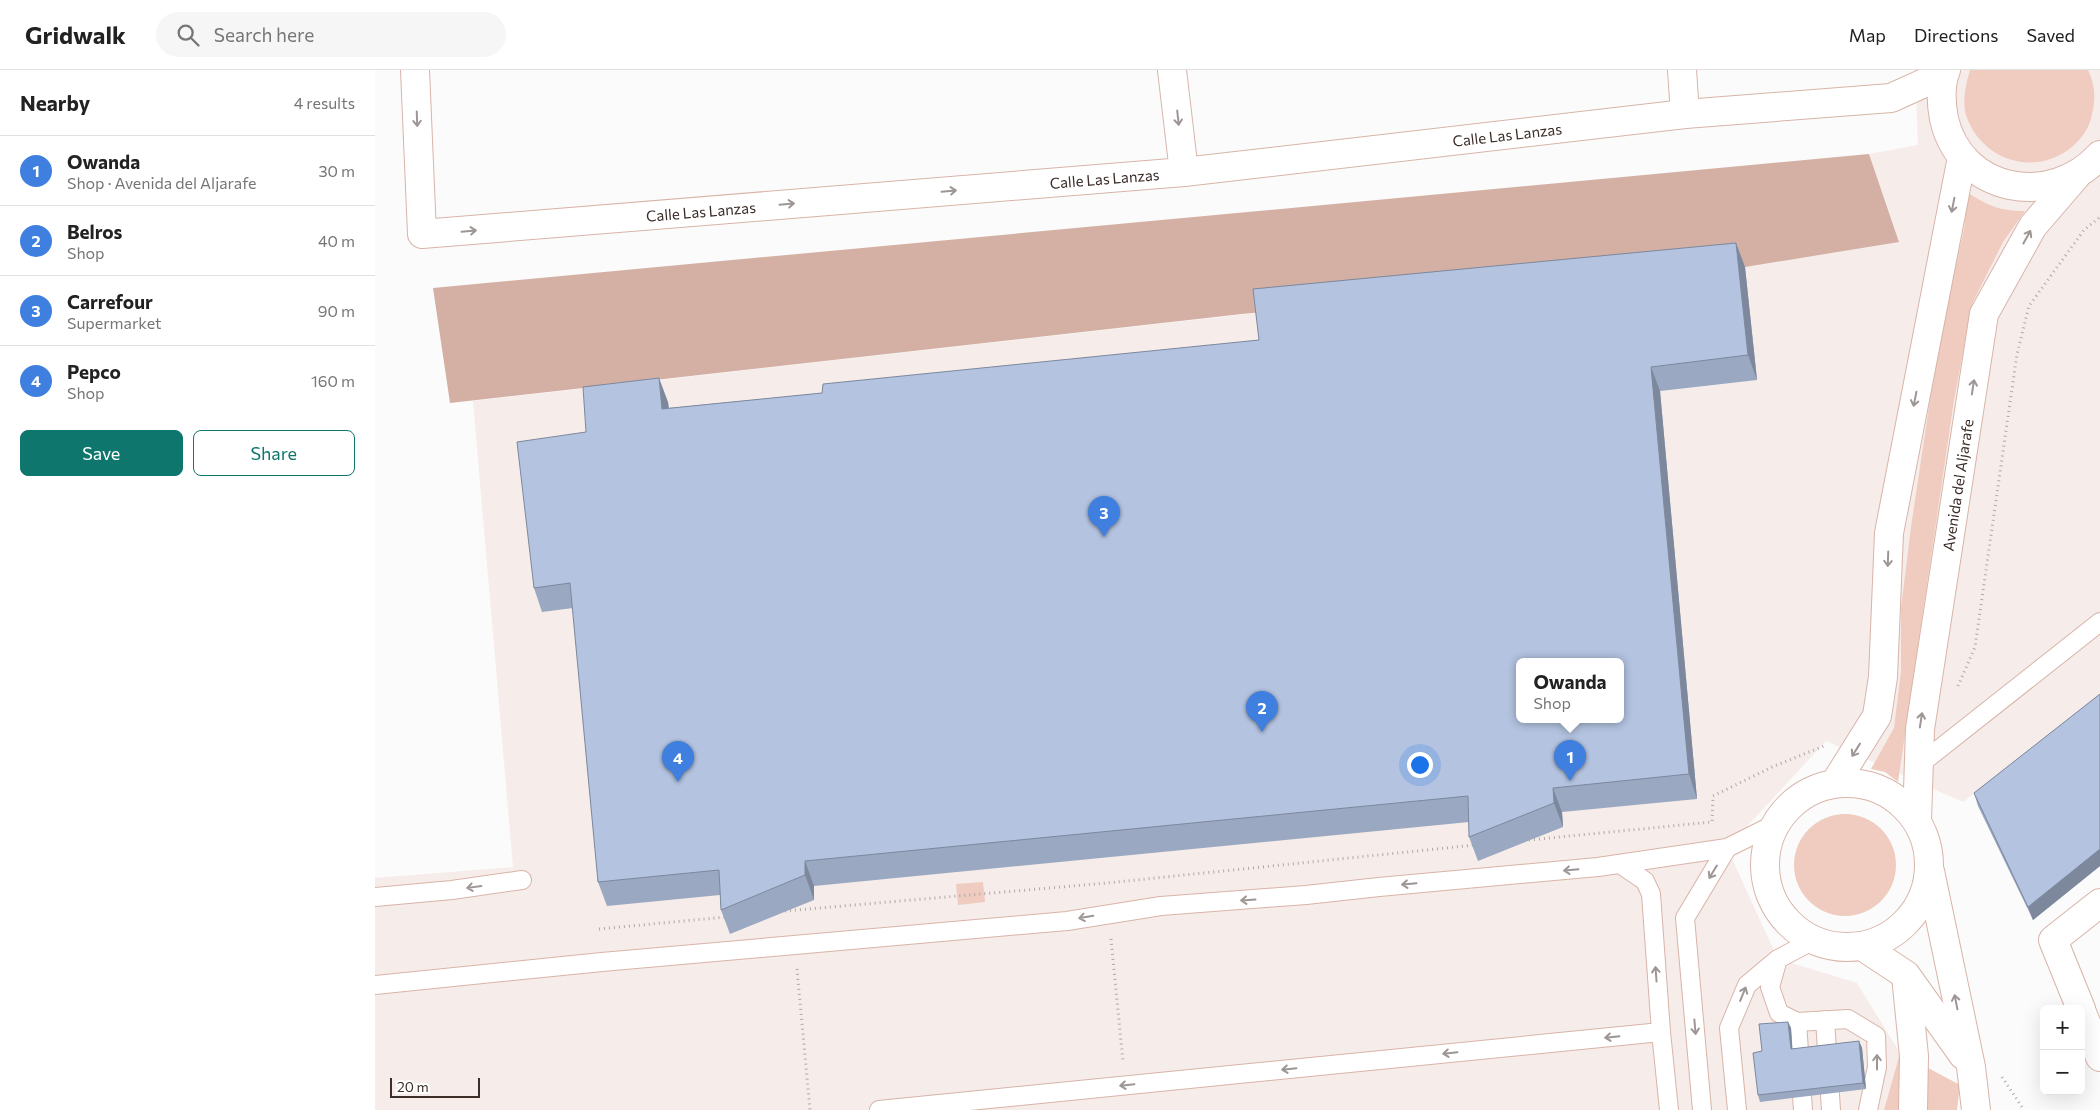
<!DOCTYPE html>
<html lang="en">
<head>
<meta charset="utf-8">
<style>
  body { margin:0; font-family:Commissioner,sans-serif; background:#f6f6f6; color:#222 }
  .controls { position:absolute; right:15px; bottom:15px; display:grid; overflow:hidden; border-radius:8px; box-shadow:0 5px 20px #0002 }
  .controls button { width:45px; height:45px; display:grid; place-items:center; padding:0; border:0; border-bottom:1px solid #e0e0e0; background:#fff; color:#222; font:25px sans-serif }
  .scale { position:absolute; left:15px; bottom:12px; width:90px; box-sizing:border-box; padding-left:5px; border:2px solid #3b2d28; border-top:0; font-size:14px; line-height:18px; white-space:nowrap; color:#3b2d28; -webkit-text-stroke:4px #fff; paint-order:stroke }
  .you { position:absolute; left:1044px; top:694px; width:18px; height:18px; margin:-12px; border:4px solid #fff; border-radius:50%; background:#1a73e8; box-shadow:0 0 0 8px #1a73e833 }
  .badge { display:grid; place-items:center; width:32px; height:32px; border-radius:50%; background:#0f766e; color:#fff; font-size:16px; font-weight:700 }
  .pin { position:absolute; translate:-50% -41px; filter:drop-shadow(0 1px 2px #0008) }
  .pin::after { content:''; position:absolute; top:26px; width:18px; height:15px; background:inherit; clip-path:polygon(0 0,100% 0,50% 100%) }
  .popup { position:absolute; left:1141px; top:588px; width:108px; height:65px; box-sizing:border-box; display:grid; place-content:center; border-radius:8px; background:#fff; filter:drop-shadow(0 1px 4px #0005); font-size:16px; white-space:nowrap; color:#767676 }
  .popup b { font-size:19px; color:#222 }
  .popup::after { content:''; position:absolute; left:50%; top:100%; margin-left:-10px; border:10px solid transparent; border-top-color:#fff }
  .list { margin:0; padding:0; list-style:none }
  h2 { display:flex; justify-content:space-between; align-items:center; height:65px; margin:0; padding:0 20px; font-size:21px }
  h2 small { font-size:16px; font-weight:400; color:#767676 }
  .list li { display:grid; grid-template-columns:32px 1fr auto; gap:15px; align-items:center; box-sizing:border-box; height:70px; padding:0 20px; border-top:1px solid #e0e0e0 }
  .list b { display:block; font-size:19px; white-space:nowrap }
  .list p { margin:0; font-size:16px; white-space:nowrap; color:#767676 }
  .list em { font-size:16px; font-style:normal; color:#767676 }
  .actions { display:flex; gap:10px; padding:15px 20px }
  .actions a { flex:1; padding:11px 0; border:1px solid #0f766e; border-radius:8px; text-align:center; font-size:18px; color:#0f766e }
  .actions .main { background:#0f766e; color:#fff }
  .icon { flex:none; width:28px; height:28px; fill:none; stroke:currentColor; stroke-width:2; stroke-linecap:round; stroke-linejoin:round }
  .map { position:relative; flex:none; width:1725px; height:1040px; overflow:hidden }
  header { display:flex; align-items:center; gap:30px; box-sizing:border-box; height:70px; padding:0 25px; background:#fff; border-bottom:1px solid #e0e0e0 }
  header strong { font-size:24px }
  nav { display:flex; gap:28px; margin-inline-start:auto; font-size:18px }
  .search { width:350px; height:45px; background:#f6f6f6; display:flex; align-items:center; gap:12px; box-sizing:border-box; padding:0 18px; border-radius:28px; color:#767676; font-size:19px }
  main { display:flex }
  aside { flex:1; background:#fff }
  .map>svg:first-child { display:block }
</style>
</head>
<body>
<header>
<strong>Gridwalk</strong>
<div class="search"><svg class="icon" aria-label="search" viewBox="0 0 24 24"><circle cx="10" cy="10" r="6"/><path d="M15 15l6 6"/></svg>Search here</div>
<nav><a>Map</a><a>Directions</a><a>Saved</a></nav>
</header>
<main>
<aside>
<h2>Nearby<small>4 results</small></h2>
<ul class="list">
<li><span class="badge" style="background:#3f7fe0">1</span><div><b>Owanda</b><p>Shop · Avenida del Aljarafe</p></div><em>30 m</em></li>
<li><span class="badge" style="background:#3f7fe0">2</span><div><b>Belros</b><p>Shop</p></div><em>40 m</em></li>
<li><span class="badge" style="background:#3f7fe0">3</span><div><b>Carrefour</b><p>Supermarket</p></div><em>90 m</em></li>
<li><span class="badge" style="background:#3f7fe0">4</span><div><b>Pepco</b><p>Shop</p></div><em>160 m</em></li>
</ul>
<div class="actions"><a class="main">Save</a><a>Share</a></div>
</aside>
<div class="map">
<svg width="1725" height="1040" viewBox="0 0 1725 1040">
  <rect width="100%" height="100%" fill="#fbfbfb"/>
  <!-- built -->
  <path fill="#f6ece9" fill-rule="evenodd" d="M1540,0H1725V625L1588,732L1451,671L1352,778L1403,889L1482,913L1525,983L1509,1040H0V808L138,797L98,331L1524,171L1494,84L1543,75ZM1145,592H1245V650H1145Z"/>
  <!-- green -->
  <path fill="#efccbf" d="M1595,0H1713C1720,14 1721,29 1717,44C1715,57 1707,68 1698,76C1661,108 1606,91 1591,45C1587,30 1591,14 1595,0Z
    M1593,123C1614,136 1625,141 1650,141L1628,172L1597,234L1579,330L1523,712L1510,702L1496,699L1519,658L1526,601V538L1536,457L1563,277L1589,159Z
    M1419 795a51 51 0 1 1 102 0a51 51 0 1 1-102 0Z
    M608,812L610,832L583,835L581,814Z
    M1525,983L1585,1015L1582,1040H1509Z"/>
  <!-- forest -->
  <path fill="#d4b0a4" d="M1494,84L1524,172L1370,197L867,244L75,333L58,218Z"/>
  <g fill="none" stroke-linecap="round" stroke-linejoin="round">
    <!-- service casing -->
    <g stroke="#d8b4a8" stroke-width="20">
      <path id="service" d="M1544,695L1725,552
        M1245,794L1270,811L1276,824L1286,962L1294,1040
        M0,827L77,820L147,810
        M1403,889L1395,917L1404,943L1422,952L1428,1040
        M0,915L227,892L692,851L786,836L931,825L1004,817L1223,797L1352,778
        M1450,950L1456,1040
        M1422,952L1473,949L1501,966L1502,997L1493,1040
        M504,1040L1286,962
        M1327,1040L1310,848L1352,778L1402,753
        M1362,1040L1354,958L1372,915L1403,889L1439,870"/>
    </g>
    <!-- minor casing -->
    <g stroke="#d8b4a8" stroke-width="30">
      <g id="minor">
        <path id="s1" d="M40,0L47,164L809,102L1310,44L1516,28L1569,4"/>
        <path d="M797,0L809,102"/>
        <path d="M1307,0L1310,44"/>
        <path d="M1706,939L1678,870L1725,833"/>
        <path d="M1706,940L1725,987"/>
      </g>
    </g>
    <!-- secondary casing -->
    <g stroke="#d8b4a8" stroke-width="30">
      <g id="secondary">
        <path d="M1571,0C1565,15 1566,33 1569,49C1586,123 1676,139 1725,85"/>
        <path d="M1460,713L1502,646L1508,607L1514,463L1587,87"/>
        <circle cx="1472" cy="795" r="82"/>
        <path id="s2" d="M1542,751L1545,659L1609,244L1658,156L1701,106"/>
        <path d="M1555,801L1596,997L1601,1040"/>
        <path d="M1487,876L1531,905L1588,985"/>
        <path d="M1531,906L1539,986L1538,1040"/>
      </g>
    </g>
    <!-- path -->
    <path stroke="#afa9a7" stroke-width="3" stroke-dasharray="1 4" stroke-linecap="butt" d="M1583,616L1600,577L1642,284L1654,236L1709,160L1725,147
      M1154,770L1337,752L1338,726L1397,697L1449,676
      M410,841L732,813L1100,775
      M224,859L351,847
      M736,869L748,992
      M422,899L435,1040
      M1627,1007L1649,1040"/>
    <!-- service -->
    <use href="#service" stroke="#fff" stroke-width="18"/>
    <!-- minor -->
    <use href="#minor" stroke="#fff" stroke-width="28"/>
    <!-- secondary -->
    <use href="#secondary" stroke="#fff" stroke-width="28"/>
  </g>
  <!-- wall -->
  <path fill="#9aa8c1" d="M1361,173L1370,197L1382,310L1285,321L1322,729L1187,742L1188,757L1103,791L1094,767V752L439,816V830L355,864L346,840L345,825L232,836L223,812L198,538L167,542L159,518L211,362L293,332L294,338L447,323L884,270Z
    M1725,624V796L1658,850L1603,736L1599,723Z
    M1413,952L1416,958L1417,979L1484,971L1487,978L1491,1019L1385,1032L1383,1025L1387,981Z"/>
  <!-- shaded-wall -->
  <path fill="#7d889d" d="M1361,173L1370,197L1382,310L1373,285Z
    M1276,297L1285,321L1322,729L1314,704Z
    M284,308L293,332L296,363L287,339Z
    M1178,718L1187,742L1188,757L1179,733Z
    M1725,779V796L1658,850L1653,837Z
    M430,791L439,816V830L430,805Z
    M1413,952L1416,958L1418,986L1416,979Z
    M1484,971L1487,978L1491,1019L1488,1013Z"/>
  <!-- building -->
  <path fill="#b3c3e0" stroke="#7d889d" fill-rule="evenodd" d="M1361,173L1373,285L1276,297L1314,704L1178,718L1179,733L1094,767L1093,726L430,791V805L346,840L344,800L223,812L195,513L159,518L142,372L211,362L208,317L284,308L287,339L447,323L448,314L884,270L878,219ZM1145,592H1245V650H1145Z
    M1725,624V779L1653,837L1599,723Z
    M1413,952L1416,979L1484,971L1488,1013L1383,1025L1378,983L1387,981L1384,954Z"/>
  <!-- one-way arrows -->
  <defs><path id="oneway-shaft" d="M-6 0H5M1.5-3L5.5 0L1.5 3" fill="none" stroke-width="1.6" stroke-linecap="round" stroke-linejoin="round" transform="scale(1.25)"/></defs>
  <g stroke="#9d9694">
    <use href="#oneway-shaft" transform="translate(803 48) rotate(84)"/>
    <use href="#oneway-shaft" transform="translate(42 49) rotate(88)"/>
    <use href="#oneway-shaft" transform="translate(574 121) rotate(-5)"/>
    <use href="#oneway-shaft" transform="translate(412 134) rotate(-5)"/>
    <use href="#oneway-shaft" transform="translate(1578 135) rotate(101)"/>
    <use href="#oneway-shaft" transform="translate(94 161) rotate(-5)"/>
    <use href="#oneway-shaft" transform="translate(1652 167) rotate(-61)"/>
    <use href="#oneway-shaft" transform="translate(1598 317) rotate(-81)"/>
    <use href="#oneway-shaft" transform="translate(1540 329) rotate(101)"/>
    <use href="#oneway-shaft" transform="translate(1513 489) rotate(92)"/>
    <use href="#oneway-shaft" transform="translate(1546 650) rotate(-81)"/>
    <use href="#oneway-shaft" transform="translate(1481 680) rotate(122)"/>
    <use href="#oneway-shaft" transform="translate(1196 800) rotate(175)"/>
    <use href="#oneway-shaft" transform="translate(1338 802) rotate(121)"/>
    <use href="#oneway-shaft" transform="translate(1034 814) rotate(175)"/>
    <use href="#oneway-shaft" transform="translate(99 817) rotate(172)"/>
    <use href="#oneway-shaft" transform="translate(873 830) rotate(176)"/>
    <use href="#oneway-shaft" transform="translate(711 847) rotate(170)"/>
    <use href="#oneway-shaft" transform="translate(1281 904) rotate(-94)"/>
    <use href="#oneway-shaft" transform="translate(1368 924) rotate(-68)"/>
    <use href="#oneway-shaft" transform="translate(1581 932) rotate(-101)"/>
    <use href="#oneway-shaft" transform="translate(1320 957) rotate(85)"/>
    <use href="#oneway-shaft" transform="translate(1237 967) rotate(174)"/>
    <use href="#oneway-shaft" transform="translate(1075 983) rotate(174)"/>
    <use href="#oneway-shaft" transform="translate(1502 992) rotate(-90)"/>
    <use href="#oneway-shaft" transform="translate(914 999) rotate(174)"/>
    <use href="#oneway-shaft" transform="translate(752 1015) rotate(174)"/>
  </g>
  <g text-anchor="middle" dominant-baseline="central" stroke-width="4.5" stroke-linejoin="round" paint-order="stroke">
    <!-- street labels -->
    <g font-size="15" fill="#3b2d28" stroke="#fff">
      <text stroke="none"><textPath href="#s1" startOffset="1254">Calle Las Lanzas</textPath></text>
      <text stroke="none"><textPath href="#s1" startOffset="849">Calle Las Lanzas</textPath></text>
      <text stroke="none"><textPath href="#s1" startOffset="444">Calle Las Lanzas</textPath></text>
      <text stroke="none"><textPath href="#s2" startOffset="339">Avenida del Aljarafe</textPath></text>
    </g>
  </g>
</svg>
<div class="controls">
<button>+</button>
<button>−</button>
</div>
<div class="scale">20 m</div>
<div class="you"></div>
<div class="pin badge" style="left:1195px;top:711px;background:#3f7fe0">1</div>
<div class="popup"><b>Owanda</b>Shop</div>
<div class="pin badge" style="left:887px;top:662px;background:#3f7fe0">2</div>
<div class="pin badge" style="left:729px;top:467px;background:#3f7fe0">3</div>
<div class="pin badge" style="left:303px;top:712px;background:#3f7fe0">4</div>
</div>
</main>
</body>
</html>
